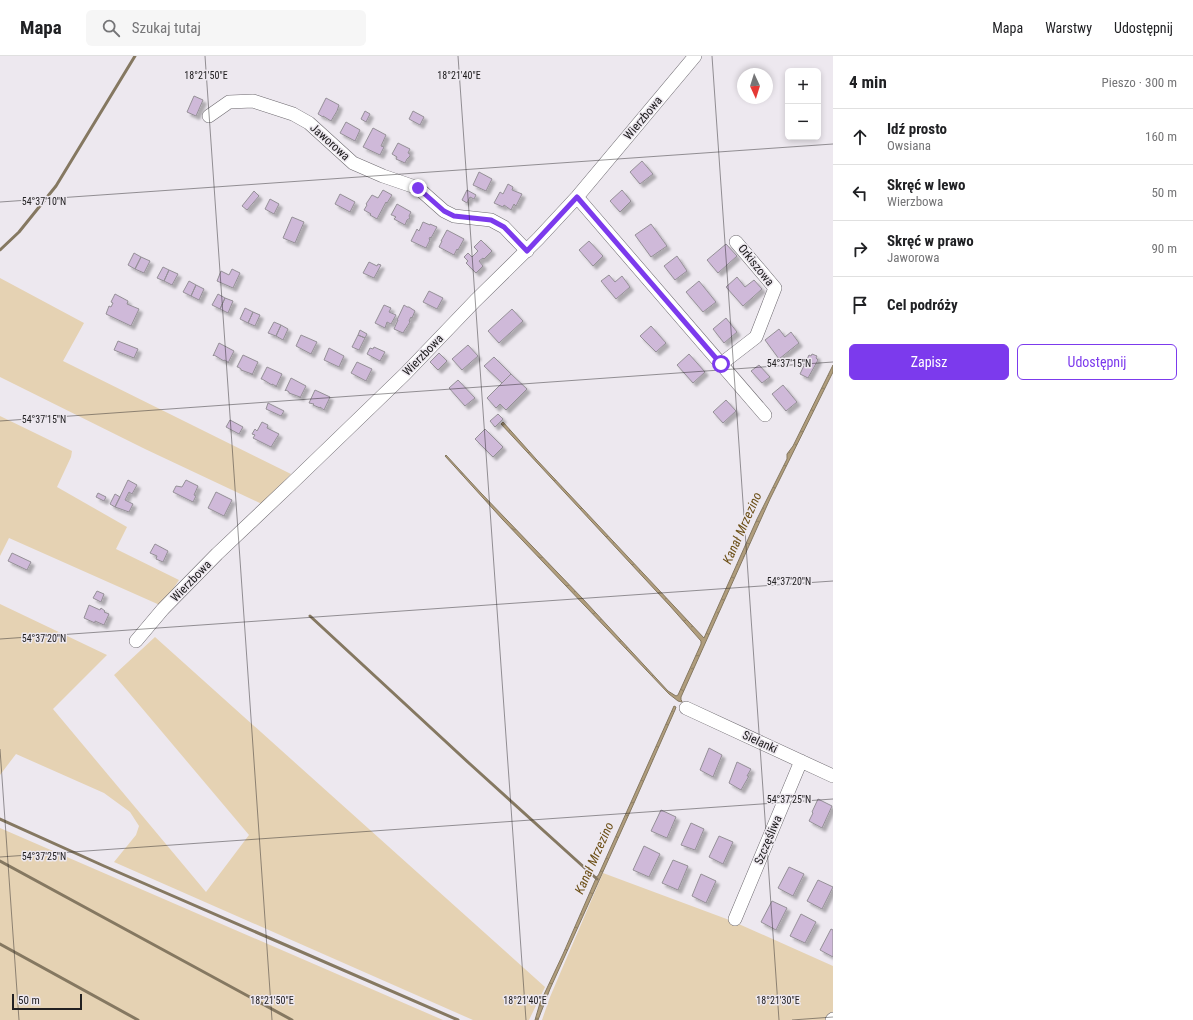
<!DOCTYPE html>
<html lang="pl">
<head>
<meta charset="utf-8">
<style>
  body { margin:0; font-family:"Roboto Condensed",sans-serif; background:#f6f6f6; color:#202124 }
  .controls { position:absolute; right:12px; top:12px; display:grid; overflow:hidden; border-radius:6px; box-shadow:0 2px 6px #0003 }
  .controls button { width:36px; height:36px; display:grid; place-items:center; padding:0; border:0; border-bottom:1px solid #e0e0e0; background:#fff; color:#202124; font:20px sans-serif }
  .compass { position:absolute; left:737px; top:12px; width:36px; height:36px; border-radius:50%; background:#fff; box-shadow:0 2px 6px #0003; rotate:176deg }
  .scale { position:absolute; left:12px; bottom:10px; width:70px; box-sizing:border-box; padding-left:4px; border:2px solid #222022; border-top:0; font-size:11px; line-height:14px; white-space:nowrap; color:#222022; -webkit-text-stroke:3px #ede8ef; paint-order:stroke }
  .stop { position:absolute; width:12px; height:12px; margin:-9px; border:3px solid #7c3aed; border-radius:50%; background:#fff }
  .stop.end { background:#7c3aed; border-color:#fff; box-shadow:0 1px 4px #0008 }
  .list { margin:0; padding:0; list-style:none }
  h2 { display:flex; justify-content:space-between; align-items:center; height:52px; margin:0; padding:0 16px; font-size:17px }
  h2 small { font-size:13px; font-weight:400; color:#757577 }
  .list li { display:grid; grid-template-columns:26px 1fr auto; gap:12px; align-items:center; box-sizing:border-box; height:56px; padding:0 16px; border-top:1px solid #e0e0e0 }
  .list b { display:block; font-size:15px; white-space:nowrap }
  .list p { margin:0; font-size:13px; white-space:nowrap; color:#757577 }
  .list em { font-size:13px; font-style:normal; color:#757577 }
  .actions { display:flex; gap:8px; padding:12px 16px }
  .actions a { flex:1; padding:9px 0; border:1px solid #7c3aed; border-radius:6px; text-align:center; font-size:14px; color:#7c3aed }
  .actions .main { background:#7c3aed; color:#fff }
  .icon { flex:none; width:22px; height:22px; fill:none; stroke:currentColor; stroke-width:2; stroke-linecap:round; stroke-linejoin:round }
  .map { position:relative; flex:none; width:833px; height:964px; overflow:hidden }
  header { display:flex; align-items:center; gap:24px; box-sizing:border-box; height:56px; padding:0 20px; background:#fff; border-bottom:1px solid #e0e0e0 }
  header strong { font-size:19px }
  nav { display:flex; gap:22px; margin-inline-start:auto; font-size:14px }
  .search { width:280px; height:36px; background:#f6f6f6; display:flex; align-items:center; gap:10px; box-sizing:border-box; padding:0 14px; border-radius:6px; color:#757577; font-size:15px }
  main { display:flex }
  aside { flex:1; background:#fff }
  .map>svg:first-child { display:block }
</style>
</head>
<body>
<header>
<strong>Mapa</strong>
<div class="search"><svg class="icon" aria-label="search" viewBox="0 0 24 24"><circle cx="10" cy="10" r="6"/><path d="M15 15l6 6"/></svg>Szukaj tutaj</div>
<nav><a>Mapa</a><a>Warstwy</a><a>Udostępnij</a></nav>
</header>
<main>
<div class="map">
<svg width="833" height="964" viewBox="0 0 833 964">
  <defs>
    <pattern id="water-ripples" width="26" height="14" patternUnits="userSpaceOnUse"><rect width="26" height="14" fill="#b09d7c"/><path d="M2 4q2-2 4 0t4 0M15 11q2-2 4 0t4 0" fill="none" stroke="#8f8065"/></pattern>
    <filter id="shadow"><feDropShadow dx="3.5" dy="3.5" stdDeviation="1" flood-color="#0004"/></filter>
  </defs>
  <rect width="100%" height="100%" fill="#ede8ef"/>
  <!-- grass -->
  <path fill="#e5d2b3" d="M0,222L84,267L63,305L291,418L262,448L145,393L0,321Z
    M0,360L72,395L71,401L57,431L127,471L116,493L179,524L162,550L9,482L0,500Z
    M0,548L107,599L53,653L206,836L249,779L114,619L155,581L545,931L529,964H473L114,806L136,779L139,770L130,756L104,737L16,698L0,719Z
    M0,772L443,964H0Z
    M603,817L732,865L833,910V964H542L550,941Z"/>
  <!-- water -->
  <path fill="url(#water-ripples)" stroke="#857861" d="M833,309V316L829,324L770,443L681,641V644L682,645V646L678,645L669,638L503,464L445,400L446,399L481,437L583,543L668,635L676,640L678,639L701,588V585L670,550L501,368L503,366L536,403L704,582L757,463L787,403V398L793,390Z
    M674,650L676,651L675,654L634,747L550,933L538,964H535L540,947L563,898L597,820H598Z"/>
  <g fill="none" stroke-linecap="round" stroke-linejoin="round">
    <!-- stream -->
    <path stroke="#857861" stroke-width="3" d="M0,194L19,176L56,130L135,0
      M310,560L470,708L597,823
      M0,763L104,810L458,964
      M0,805L292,964
      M0,888L138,964"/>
  </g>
  <!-- building -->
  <path fill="#cfb9d9" stroke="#959097" filter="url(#shadow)" d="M194,40L203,44L196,60L187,56Z
    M326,42L339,49L337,55L331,65L323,60V61L318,58Z
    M365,55L370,58L366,66L361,63Z
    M413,55L424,61L420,69L409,63Z
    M346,66L360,74L355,85L340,77Z
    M373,72L386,79L381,90L384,91L380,99L363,91Z
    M398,87L410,93L408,97L410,98V100L407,103L405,107L396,103L397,101L392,98Z
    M642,105L653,118L640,128L630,116Z
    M479,116L492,123L486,135L473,129Z
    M508,128L513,131L512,134L522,138L516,150L514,148L511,154L504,149L503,151L494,147L500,136L503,138Z
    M383,134L392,139L387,147L386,146L377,163L370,159L371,158L364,154L367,149L366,148L372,139L378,142Z
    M467,134L476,139L474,143L470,141L467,147L462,144Z
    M622,134L631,145L620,156L610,145Z
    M254,135L259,140L247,154L242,150Z
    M340,138L355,146L350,156L335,148Z
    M270,143L279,148L274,158L265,153Z
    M397,148L411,156L409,160L410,162L407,164L405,169L394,163L396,161L392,159H391Z
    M292,161L304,166L295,187L283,182Z
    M423,166L430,169V168L437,171L431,182L430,181L429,183L430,184L426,192L411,185L417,173L419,175Z
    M651,168L667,190L651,201L635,179Z
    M447,174L464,183L458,194L457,193L454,199L439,191L442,185H441Z
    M481,184L492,195L484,203L483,202L479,205L483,210L476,217L466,207L468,205L464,201L468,197L472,201L478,195L474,191Z
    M589,185L603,200L593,210L579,194Z
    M726,188L737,200L718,217L707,204Z
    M134,197L141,201L135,213L128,209Z
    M677,200L687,215L675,224L664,210Z
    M141,201L150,205L144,217L135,213Z
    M369,206L377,210L378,208L381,209L374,222L363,217Z
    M163,211L169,214L164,225L157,222Z
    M232,213L240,217L233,232L217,225L221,215L229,219Z
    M169,214L178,218L172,229L164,225Z
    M609,219L615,226L622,220L630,231L616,243L601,225Z
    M737,221L745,231L754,224L762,233L743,250L726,231Z
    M189,225L196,229L191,240L183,236Z
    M699,225L716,246L703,256L686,236Z
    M196,229L204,233L199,244L191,240Z
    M429,235L443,242L437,253L423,246Z
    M115,238L128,245L127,248L139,253L131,270L106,258L109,250L111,251L113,247L111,246Z
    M218,238L225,242L220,253L212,249Z
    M225,242L233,245L228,257L220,253Z
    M384,249L391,252L389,256L396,259L391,268L387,266L385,272L375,267Z
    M404,249L407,251H409L415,255L412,262L411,261L409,265L410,266L403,277L394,273L398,264H397Z
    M245,252L253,256L248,267L240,263Z
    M512,253L523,265L499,287L488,275Z
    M253,256L260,259L255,270L248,267Z
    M726,262L737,276L724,287L713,273Z
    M274,266L281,269L276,280L268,277Z
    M281,269L288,273L283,284L276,280Z
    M651,270L666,287L656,296L640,280Z
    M779,273L785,281L791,276L799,287L779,303L765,284Z
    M360,274L367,278L365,282L358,279Z
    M301,279L317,286L311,298L296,290Z
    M358,279L365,282L359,294L352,291Z
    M118,285L138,293L134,302L114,294Z
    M219,287L234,295L228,307V306L224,304V305L214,299L213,300Z
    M468,289L478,300L462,314L452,303Z
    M374,291L385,296L380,305L367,298L370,292L373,293Z
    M329,292L344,300L339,311L324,304Z
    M439,297L447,305L438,314L430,306Z
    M689,298L705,316L693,327L677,309Z
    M812,298L817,300L816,302L818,304L808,322L800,318L809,299L811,300Z
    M243,299L258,306L252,319V318L241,314V313L238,311H237Z
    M494,301L511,318L502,327L484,310Z
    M357,306L372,313L366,325L351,317Z
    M759,309L770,321L762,327L751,315Z
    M267,311L282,318L276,331V330L272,328V329L262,323H261Z
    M511,318L527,333L506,354L500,348L496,352L487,342Z
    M291,322L306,330L300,342V341L289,337V336L286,334L285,335Z
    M458,324L475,342L465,350L449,332Z
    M783,329L797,346L786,355L772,338Z
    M315,334L330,341L324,354L320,351V352L313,349L314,348L309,347Z
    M726,344L736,355L723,367L713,356Z
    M268,347L284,355L281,360L266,353Z
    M498,358L503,363L495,371L490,365Z
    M230,364L243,371L239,378L226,371Z
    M262,366L268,369L267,372L279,378L271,391L253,382L255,379L252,378L255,373L257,375Z
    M485,373L503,391L493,401L475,383Z
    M128,424L137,429L132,438L129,436L125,444L133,448L129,456L115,451Z
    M186,424L198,430L194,439L196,440L193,446L173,436L176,430L182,431Z
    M216,436L232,444L224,460L208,452Z
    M98,437L106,441L104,445L96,441Z
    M115,438L120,441L115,451L110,448Z
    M155,488L168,495L163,506L156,503L157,500L150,497Z
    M12,497L31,506L27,514L8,505Z
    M97,535L104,538L101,546L93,542Z
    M89,549L100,554L101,552L105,555L104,556L109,558L104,569L95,565V567L84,562Z
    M709,692L722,699L713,721L700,714Z
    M737,706L751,713L747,720H749L741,734L729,727Z
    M818,743L832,750L822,772L809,765L813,757L812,756Z
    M661,754L676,761L667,782L651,775Z
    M691,767L704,773L695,794L681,789Z
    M719,780L733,786L723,808L709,801Z
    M644,790L660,798L649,821L633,814Z
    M673,804L688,810L678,834L662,827Z
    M789,811L804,818L793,840L778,832Z
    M701,818L716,825L706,847L692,840Z
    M818,824L833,831L822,853L807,845Z
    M772,845L787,852L776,874L761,866Z
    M801,858L816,866L805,887L790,880Z
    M831,873L833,874V901L820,894Z"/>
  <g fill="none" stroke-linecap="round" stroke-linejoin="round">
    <!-- minor casing -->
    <g stroke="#6d696f" stroke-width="14">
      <path id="minor" d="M209,60L229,46L253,45L293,58L309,67L353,107L383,120L418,132L444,155L454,160L491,164L504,171L527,195
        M577,141L765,359
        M721,308L756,281L775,232L736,186
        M136,585L163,553L217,498L291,428L405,318L475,245L538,183L577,141L695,0
        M686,652L833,720
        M735,863L801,705
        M832,964L833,963"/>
    </g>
    <!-- minor -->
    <use href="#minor" stroke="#fff" stroke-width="13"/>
  </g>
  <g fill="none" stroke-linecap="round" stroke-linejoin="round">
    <!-- route -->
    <path stroke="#7c3aed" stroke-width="5" d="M418,132L444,155L454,160L491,164L504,171L527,195L577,141L721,308"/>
  </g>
  <!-- ticks -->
  <path fill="none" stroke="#222022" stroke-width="1" stroke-opacity="0.45" d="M205,0L272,964M458,0L526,964M712,0L779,964M0,146L833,88M0,365L833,306M0,583L833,525M0,693L19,964M0,801L833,743M792,964L833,961"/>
  <g text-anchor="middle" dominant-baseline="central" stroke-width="3" stroke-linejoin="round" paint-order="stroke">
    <!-- street labels -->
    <g font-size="12" fill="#222022" stroke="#ede8ef">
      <text transform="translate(643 62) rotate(-50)">Wierzbowa</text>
      <text transform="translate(330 86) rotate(42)">Jaworowa</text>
      <text transform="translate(756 209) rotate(51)">Orkiszowa</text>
      <text transform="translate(423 299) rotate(-46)">Wierzbowa</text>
      <text transform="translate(191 525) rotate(-46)">Wierzbowa</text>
      <text transform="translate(760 686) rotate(25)">Sielanki</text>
      <text transform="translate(768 784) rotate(-67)">Szczęśliwa</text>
    </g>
    <!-- water labels -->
    <g font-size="13" font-style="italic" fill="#6d5018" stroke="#ede8ef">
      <text transform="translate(742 472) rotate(-66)">Kanał Mrzezino</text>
      <text transform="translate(594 802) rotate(-66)">Kanał Mrzezino</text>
    </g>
  </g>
  <g font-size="10" text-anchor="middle" fill="#222022" stroke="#ede8ef" stroke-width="3" stroke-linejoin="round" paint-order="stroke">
    <text x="206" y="23">18°21'50"E</text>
    <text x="459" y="23">18°21'40"E</text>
    <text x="44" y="149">54°37'10"N</text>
    <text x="789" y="311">54°37'15"N</text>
    <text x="44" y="367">54°37'15"N</text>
    <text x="789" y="529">54°37'20"N</text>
    <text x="44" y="586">54°37'20"N</text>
    <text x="789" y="747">54°37'25"N</text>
    <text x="44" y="804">54°37'25"N</text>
    <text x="272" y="948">18°21'50"E</text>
    <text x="525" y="948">18°21'40"E</text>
    <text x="778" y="948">18°21'30"E</text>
  </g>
</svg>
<div class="controls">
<button>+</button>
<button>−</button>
</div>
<svg class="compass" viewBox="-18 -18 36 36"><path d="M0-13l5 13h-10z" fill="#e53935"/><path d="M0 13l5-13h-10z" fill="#757577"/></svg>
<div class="scale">50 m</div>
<div class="stop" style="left:721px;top:308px"></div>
<div class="stop end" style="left:418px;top:132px"></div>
</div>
<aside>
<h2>4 min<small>Pieszo · 300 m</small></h2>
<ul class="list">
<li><svg class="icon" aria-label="ahead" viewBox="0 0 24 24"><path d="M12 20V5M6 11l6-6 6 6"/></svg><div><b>Idź prosto</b><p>Owsiana</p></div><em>160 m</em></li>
<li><svg class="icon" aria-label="left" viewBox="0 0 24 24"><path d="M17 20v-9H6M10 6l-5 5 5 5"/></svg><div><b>Skręć w lewo</b><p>Wierzbowa</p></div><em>50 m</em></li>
<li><svg class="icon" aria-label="right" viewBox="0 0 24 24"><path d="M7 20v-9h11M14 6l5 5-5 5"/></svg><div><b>Skręć w prawo</b><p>Jaworowa</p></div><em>90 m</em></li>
<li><svg class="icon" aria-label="arrive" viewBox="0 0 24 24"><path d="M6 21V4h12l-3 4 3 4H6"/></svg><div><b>Cel podróży</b></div></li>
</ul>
<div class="actions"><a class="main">Zapisz</a><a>Udostępnij</a></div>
</aside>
</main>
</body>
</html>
